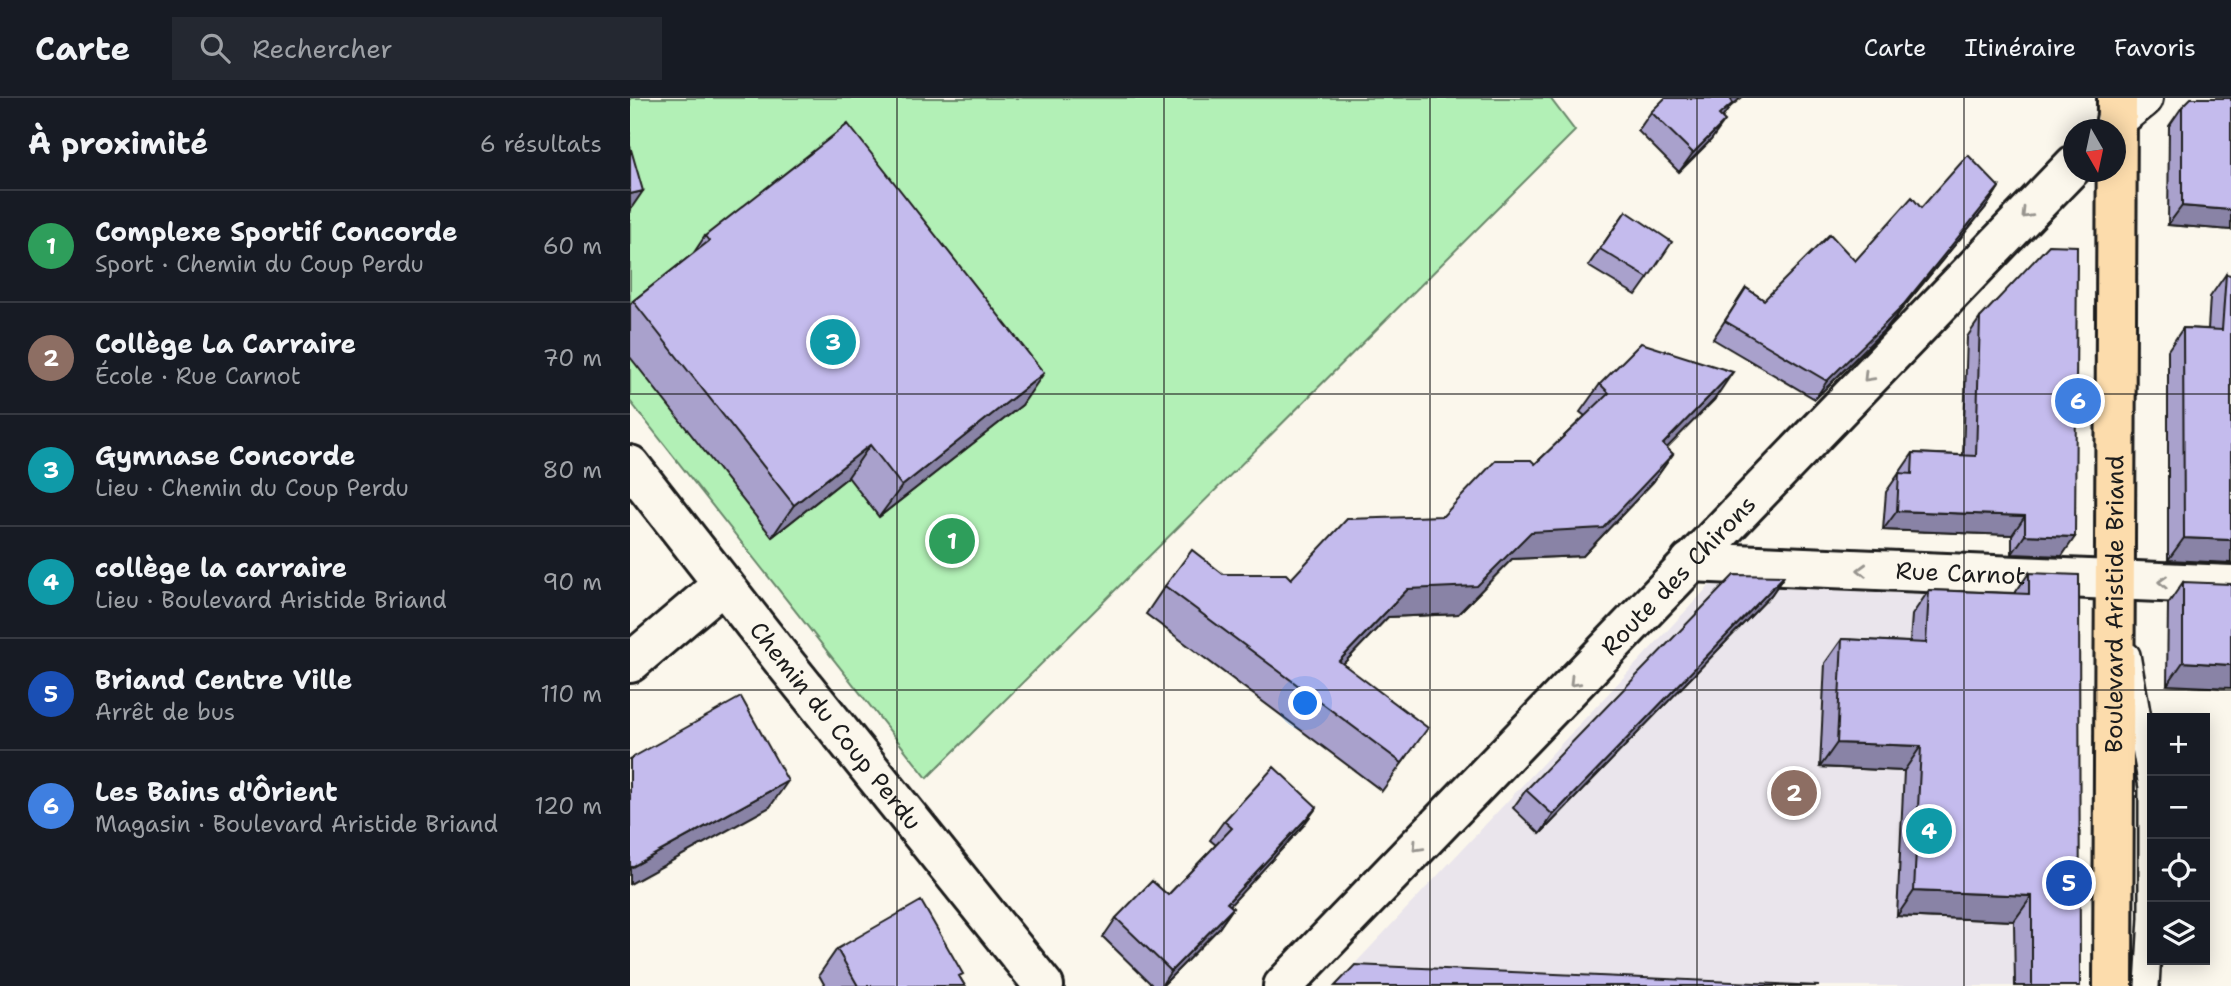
<!DOCTYPE html>
<html lang="fr">
<head>
<meta charset="utf-8">
<style>
  body { margin:0; font-family:"Shantell Sans",sans-serif; background:#242831; color:#f1f3f6 }
  .controls { position:absolute; right:21px; bottom:21px; display:grid; overflow:hidden; border-radius:0px; box-shadow:0 4px 18px #0003 }
  .controls button { width:63px; height:63px; display:grid; place-items:center; padding:0; border:0; border-bottom:2px solid #363941; background:#171b24; color:#f1f3f6; font:35px sans-serif }
  .compass { position:absolute; left:1433px; top:21px; width:63px; height:63px; border-radius:50%; background:#171b24; box-shadow:0 4px 18px #0003; rotate:171deg }
  .you { position:absolute; left:676px; top:606px; width:24px; height:24px; margin:-18px; border:5px solid #fff; border-radius:50%; background:#1a73e8; box-shadow:0 0 0 10px #1a73e833 }
  .badge { display:grid; place-items:center; width:46px; height:46px; border-radius:50%; background:#2563eb; color:#fff; font-size:23px; font-weight:700 }
  .pin { position:absolute; translate:-50% -50%; border:4px solid #fff; box-shadow:0 2px 7px #0006 }
  .list { margin:0; padding:0; list-style:none }
  h2 { display:flex; justify-content:space-between; align-items:center; height:91px; margin:0; padding:0 28px; font-size:30px }
  h2 small { font-size:23px; font-weight:400; color:#9ea1a6 }
  .list li { display:grid; grid-template-columns:46px 1fr auto; gap:21px; align-items:center; box-sizing:border-box; height:112px; padding:0 28px; border-top:2px solid #363941 }
  .list b { display:block; font-size:26px; white-space:nowrap }
  .list p { margin:0; font-size:23px; white-space:nowrap; color:#9ea1a6 }
  .list em { font-size:23px; font-style:normal; color:#9ea1a6 }
  .icon { flex:none; width:38px; height:38px; fill:none; stroke:currentColor; stroke-width:2; stroke-linecap:round; stroke-linejoin:round }
  .map { position:relative; flex:none; width:1601px; height:888px; overflow:hidden }
  header { display:flex; align-items:center; gap:42px; box-sizing:border-box; height:98px; padding:0 35px; background:#171b24; border-bottom:2px solid #363941 }
  header strong { font-size:33px }
  nav { display:flex; gap:38px; margin-inline-start:auto; font-size:24px }
  .search { width:490px; height:63px; background:#242831; display:flex; align-items:center; gap:18px; box-sizing:border-box; padding:0 24px; border-radius:0px; color:#9ea1a6; font-size:26px }
  main { display:flex }
  aside { flex:1; background:#171b24 }
  .map>svg:first-child { display:block }
</style>
</head>
<body>
<header>
<strong>Carte</strong>
<div class="search"><svg class="icon" aria-label="search" viewBox="0 0 24 24"><circle cx="10" cy="10" r="6"/><path d="M15 15l6 6"/></svg>Rechercher</div>
<nav><a>Carte</a><a>Itinéraire</a><a>Favoris</a></nav>
</header>
<main>
<aside>
<h2>À proximité<small>6 résultats</small></h2>
<ul class="list">
<li><span class="badge" style="background:#2e9e5b">1</span><div><b>Complexe Sportif Concorde</b><p>Sport · Chemin du Coup Perdu</p></div><em>60 m</em></li>
<li><span class="badge" style="background:#8d6e63">2</span><div><b>Collège La Carraire</b><p>École · Rue Carnot</p></div><em>70 m</em></li>
<li><span class="badge" style="background:#0f9aa8">3</span><div><b>Gymnase Concorde</b><p>Lieu · Chemin du Coup Perdu</p></div><em>80 m</em></li>
<li><span class="badge" style="background:#0f9aa8">4</span><div><b>collège la carraire</b><p>Lieu · Boulevard Aristide Briand</p></div><em>90 m</em></li>
<li><span class="badge" style="background:#1a4fb4">5</span><div><b>Briand Centre Ville</b><p>Arrêt de bus</p></div><em>110 m</em></li>
<li><span class="badge" style="background:#3f7fe0">6</span><div><b>Les Bains d'Ôrient</b><p>Magasin · Boulevard Aristide Briand</p></div><em>120 m</em></li>
</ul>
</aside>
<div class="map">
<svg width="1601" height="888" viewBox="0 0 1601 888">
  <rect width="100%" height="100%" fill="#fbf7ec"/>
  <filter id="ink" filterUnits="userSpaceOnUse"><feTurbulence type="fractalNoise" baseFrequency=".0143" numOctaves="2"/><feDisplacementMap in="SourceGraphic" scale="14" xChannelSelector="R" yChannelSelector="G"/><feConvolveMatrix kernelMatrix="1 2 1 2 8 2 1 2 1" color-interpolation-filters="sRGB"/></filter>
  <g filter="url(#ink)">
    <!-- built -->
    <path fill="#eae5ec" d="M1080,487L1443,502L1442,888H704Z"/>
    <!-- garden -->
    <path fill="#b2f0b6" stroke="#678669" stroke-width="2" d="M0,0H920L945,33L297,680L0,303Z"/>
    <g fill="none" stroke-linecap="round" stroke-linejoin="round">
      <!-- lane casing -->
      <g stroke="#1c1c1c" stroke-width="28">
        <path id="lane" d="M1498,557L1521,689V820L1517,888"/>
      </g>
      <!-- street casing -->
      <g stroke="#1c1c1c" stroke-width="44">
        <g id="street">
          <path d="M1486,22L1513,0"/>
          <path id="s1" d="M0,367L154,564L414,888"/>
          <path id="s2" d="M1060,464L1601,487"/>
          <path d="M0,565L93,486"/>
        </g>
      </g>
      <!-- secondary casing -->
      <g stroke="#1c1c1c" stroke-width="44">
        <g id="secondary">
          <path id="s3" d="M653,888L1444,67"/>
        </g>
      </g>
      <!-- primary casing -->
      <g stroke="#1c1c1c" stroke-width="44">
        <g id="primary">
          <path id="s4" d="M1483,888L1487,0"/>
        </g>
      </g>
      <!-- lane -->
      <use href="#lane" stroke="#fbf7ec" stroke-width="23"/>
      <!-- street -->
      <use href="#street" stroke="#fbf7ec" stroke-width="38"/>
      <!-- secondary -->
      <use href="#secondary" stroke="#fbf7ec" stroke-width="38"/>
      <!-- primary -->
      <use href="#primary" stroke="#fcdcac" stroke-width="38"/>
    </g>
    <!-- wall -->
    <path fill="#a9a1cc" stroke="#1c1c1c" stroke-width="2" d="M1100,9L1092,20L1081,42L1049,74L1008,33L1021,14Z
      M1552,9L1601,132L1538,127L1539,28Z
      M1369,89L1357,108L1257,229L1185,301L1083,241L1116,190L1134,202L1225,163L1291,110Z
      M996,113L1018,180L1006,197L958,168Z
      M75,138L392,307L249,419L218,379L142,439L0,259V207L3,203L63,156Z
      M1596,176L1601,465L1538,462V252L1553,230L1578,231L1580,199Z
      M1350,220L1432,458L1382,456V437L1253,432L1256,394L1283,355L1333,357L1337,239Z
      M970,286L1084,302L1036,350L1043,356L1023,384L953,458L882,461L828,516L758,519L713,566L778,657L752,693L516,516L535,488L593,476L661,481L813,418L905,366L955,318L950,314Z
      M1399,475L1450,888H1385L1384,823L1267,818L1274,673L1190,669L1195,565L1212,541L1280,544L1282,517L1299,492L1385,495Z
      M1154,478L1141,497L910,736L883,710L896,692Z
      M1553,484L1601,590L1537,587L1538,506Z
      M594,723L673,728L600,807L603,810L589,830L532,888H523L473,839L486,820L538,797L586,747L580,742Z
      M207,851L330,880L335,888H195L189,877Z"/>
    <!-- shaded-wall -->
    <path fill="#8983a6" stroke="#1c1c1c" stroke-width="2" d="M1100,0H1111L1100,9L1089,24L1076,36Z
      M1095,23L1081,42L1049,74L1063,55Z
      M1369,89L1357,108L1257,229L1185,301L1197,283Z
      M13,93L0,112V96Z
      M1552,108L1601,112V132L1538,127Z
      M1103,274L1084,302L1013,374L1033,346Z
      M414,275L392,307L249,419L272,388Z
      M240,347L218,379L142,439L164,407Z
      M1043,356L1023,384L953,458L882,461L828,516L758,519L690,590L709,563L778,491L901,434Z
      M1267,413L1395,418L1382,437L1253,432Z
      M1395,437L1445,439L1432,458L1382,456Z
      M1554,440L1601,442V465L1538,462Z
      M1154,478L1141,497L910,736L923,717Z
      M1553,564L1601,567V590L1537,587Z
      M1207,645L1291,648L1274,673L1190,669Z
      M158,683L140,709L0,786V770Z
      M687,709L673,728L584,825L597,805Z
      M1284,793L1402,798L1384,823L1267,818Z
      M603,810L589,830L532,888H531L541,873Z"/>
    <!-- building -->
    <path fill="#c4bbed" stroke="#1c1c1c" stroke-width="2" d="M1035,0H1100L1103,5L1089,17L1095,23L1063,55L1021,14Z
      M1561,0H1601V112L1552,108V9Z
      M218,26L414,275L272,388L240,347L164,407L3,203L79,143L75,138Z
      M0,48L13,93L0,96Z
      M1338,57L1369,89L1270,211L1197,283L1095,223L1116,190L1134,202L1200,136L1225,163L1282,99L1291,110Z
      M996,113L1042,144L1018,180L970,151Z
      M1419,147L1447,148L1445,439L1395,437V418L1267,413L1269,375L1282,376L1283,355L1346,358L1350,220Z
      M1596,176L1601,177V442L1554,440L1553,230L1592,232Z
      M1011,245L1103,274L1033,346L1043,356L973,430L901,434L847,488L778,491L709,563L798,630L772,665L535,488L562,452L593,476H656L661,481L717,421L813,418L866,362H901L905,366L979,295L970,286Z
      M1399,475L1449,477L1450,888H1402V798L1284,793L1291,648L1207,645L1212,541L1296,545L1299,492L1399,496Z
      M1104,477L1154,478L923,717L896,692Z
      M1553,484L1601,486V567L1553,564Z
      M111,599L158,683L0,770V661Z
      M644,669L687,709L597,805L603,810L541,873L486,820L522,783L538,797L602,730L594,723Z
      M291,803L333,876L329,878L335,888H228L207,851Z
      M725,867L1189,888H705Z"/>
    <!-- one-way arrows -->
    <defs><path id="oneway-chevron" d="M-2-3.5L2.5 0L-2 3.5" fill="none" stroke-width="1.6" stroke-linecap="round" stroke-linejoin="round" transform="scale(1.75)"/></defs>
    <g stroke="#97948e">
      <use href="#oneway-chevron" transform="translate(1396 116) rotate(134)"/>
      <use href="#oneway-chevron" transform="translate(1238 279) rotate(134)"/>
      <use href="#oneway-chevron" transform="translate(1232 472) rotate(-178)"/>
      <use href="#oneway-chevron" transform="translate(1533 484) rotate(-178)"/>
      <use href="#oneway-chevron" transform="translate(944 584) rotate(134)"/>
      <use href="#oneway-chevron" transform="translate(787 749) rotate(134)"/>
    </g>
  </g>
  <!-- grid -->
  <path fill="none" stroke="#1c1c1c" stroke-width="2" stroke-opacity="0.55" d="M267,0V888M534,0V888M800,0V888M1067,0V888M1334,0V888M0,296H1601M0,592H1601"/>
  <g text-anchor="middle" dominant-baseline="central" stroke-width="5" stroke-linejoin="round" paint-order="stroke">
    <!-- street labels -->
    <g font-size="24" fill="#1c1c1c" stroke="#fbf7ec">
      <text stroke="none"><textPath href="#s2" startOffset="271">Rue Carnot</textPath></text>
      <text stroke="none"><textPath href="#s3" startOffset="570">Route des Chirons</textPath></text>
      <text stroke="none"><textPath href="#s4" startOffset="382">Boulevard Aristide Briand</textPath></text>
      <text stroke="none"><textPath href="#s1" startOffset="332">Chemin du Coup Perdu</textPath></text>
    </g>
  </g>
</svg>
<div class="controls">
<button>+</button>
<button>−</button>
<button><svg class="icon" aria-label="locate" viewBox="0 0 24 24"><circle cx="12" cy="12" r="6"/><path d="M12 2v4M12 18v4M2 12h4M18 12h4"/></svg></button>
<button><svg class="icon" aria-label="layers" viewBox="0 0 24 24"><path d="M12 4l9 5-9 5-9-5zM3 14l9 5 9-5"/></svg></button>
</div>
<svg class="compass" viewBox="-18 -18 36 36"><path d="M0-13l5 13h-10z" fill="#e53935"/><path d="M0 13l5-13h-10z" fill="#9ea1a6"/></svg>
<div class="you"></div>
<div class="pin badge" style="left:322px;top:443px;background:#2e9e5b">1</div>
<div class="pin badge" style="left:1164px;top:695px;background:#8d6e63">2</div>
<div class="pin badge" style="left:203px;top:244px;background:#0f9aa8">3</div>
<div class="pin badge" style="left:1299px;top:733px;background:#0f9aa8">4</div>
<div class="pin badge" style="left:1439px;top:785px;background:#1a4fb4">5</div>
<div class="pin badge" style="left:1448px;top:303px;background:#3f7fe0">6</div>
</div>
</main>
</body>
</html>
